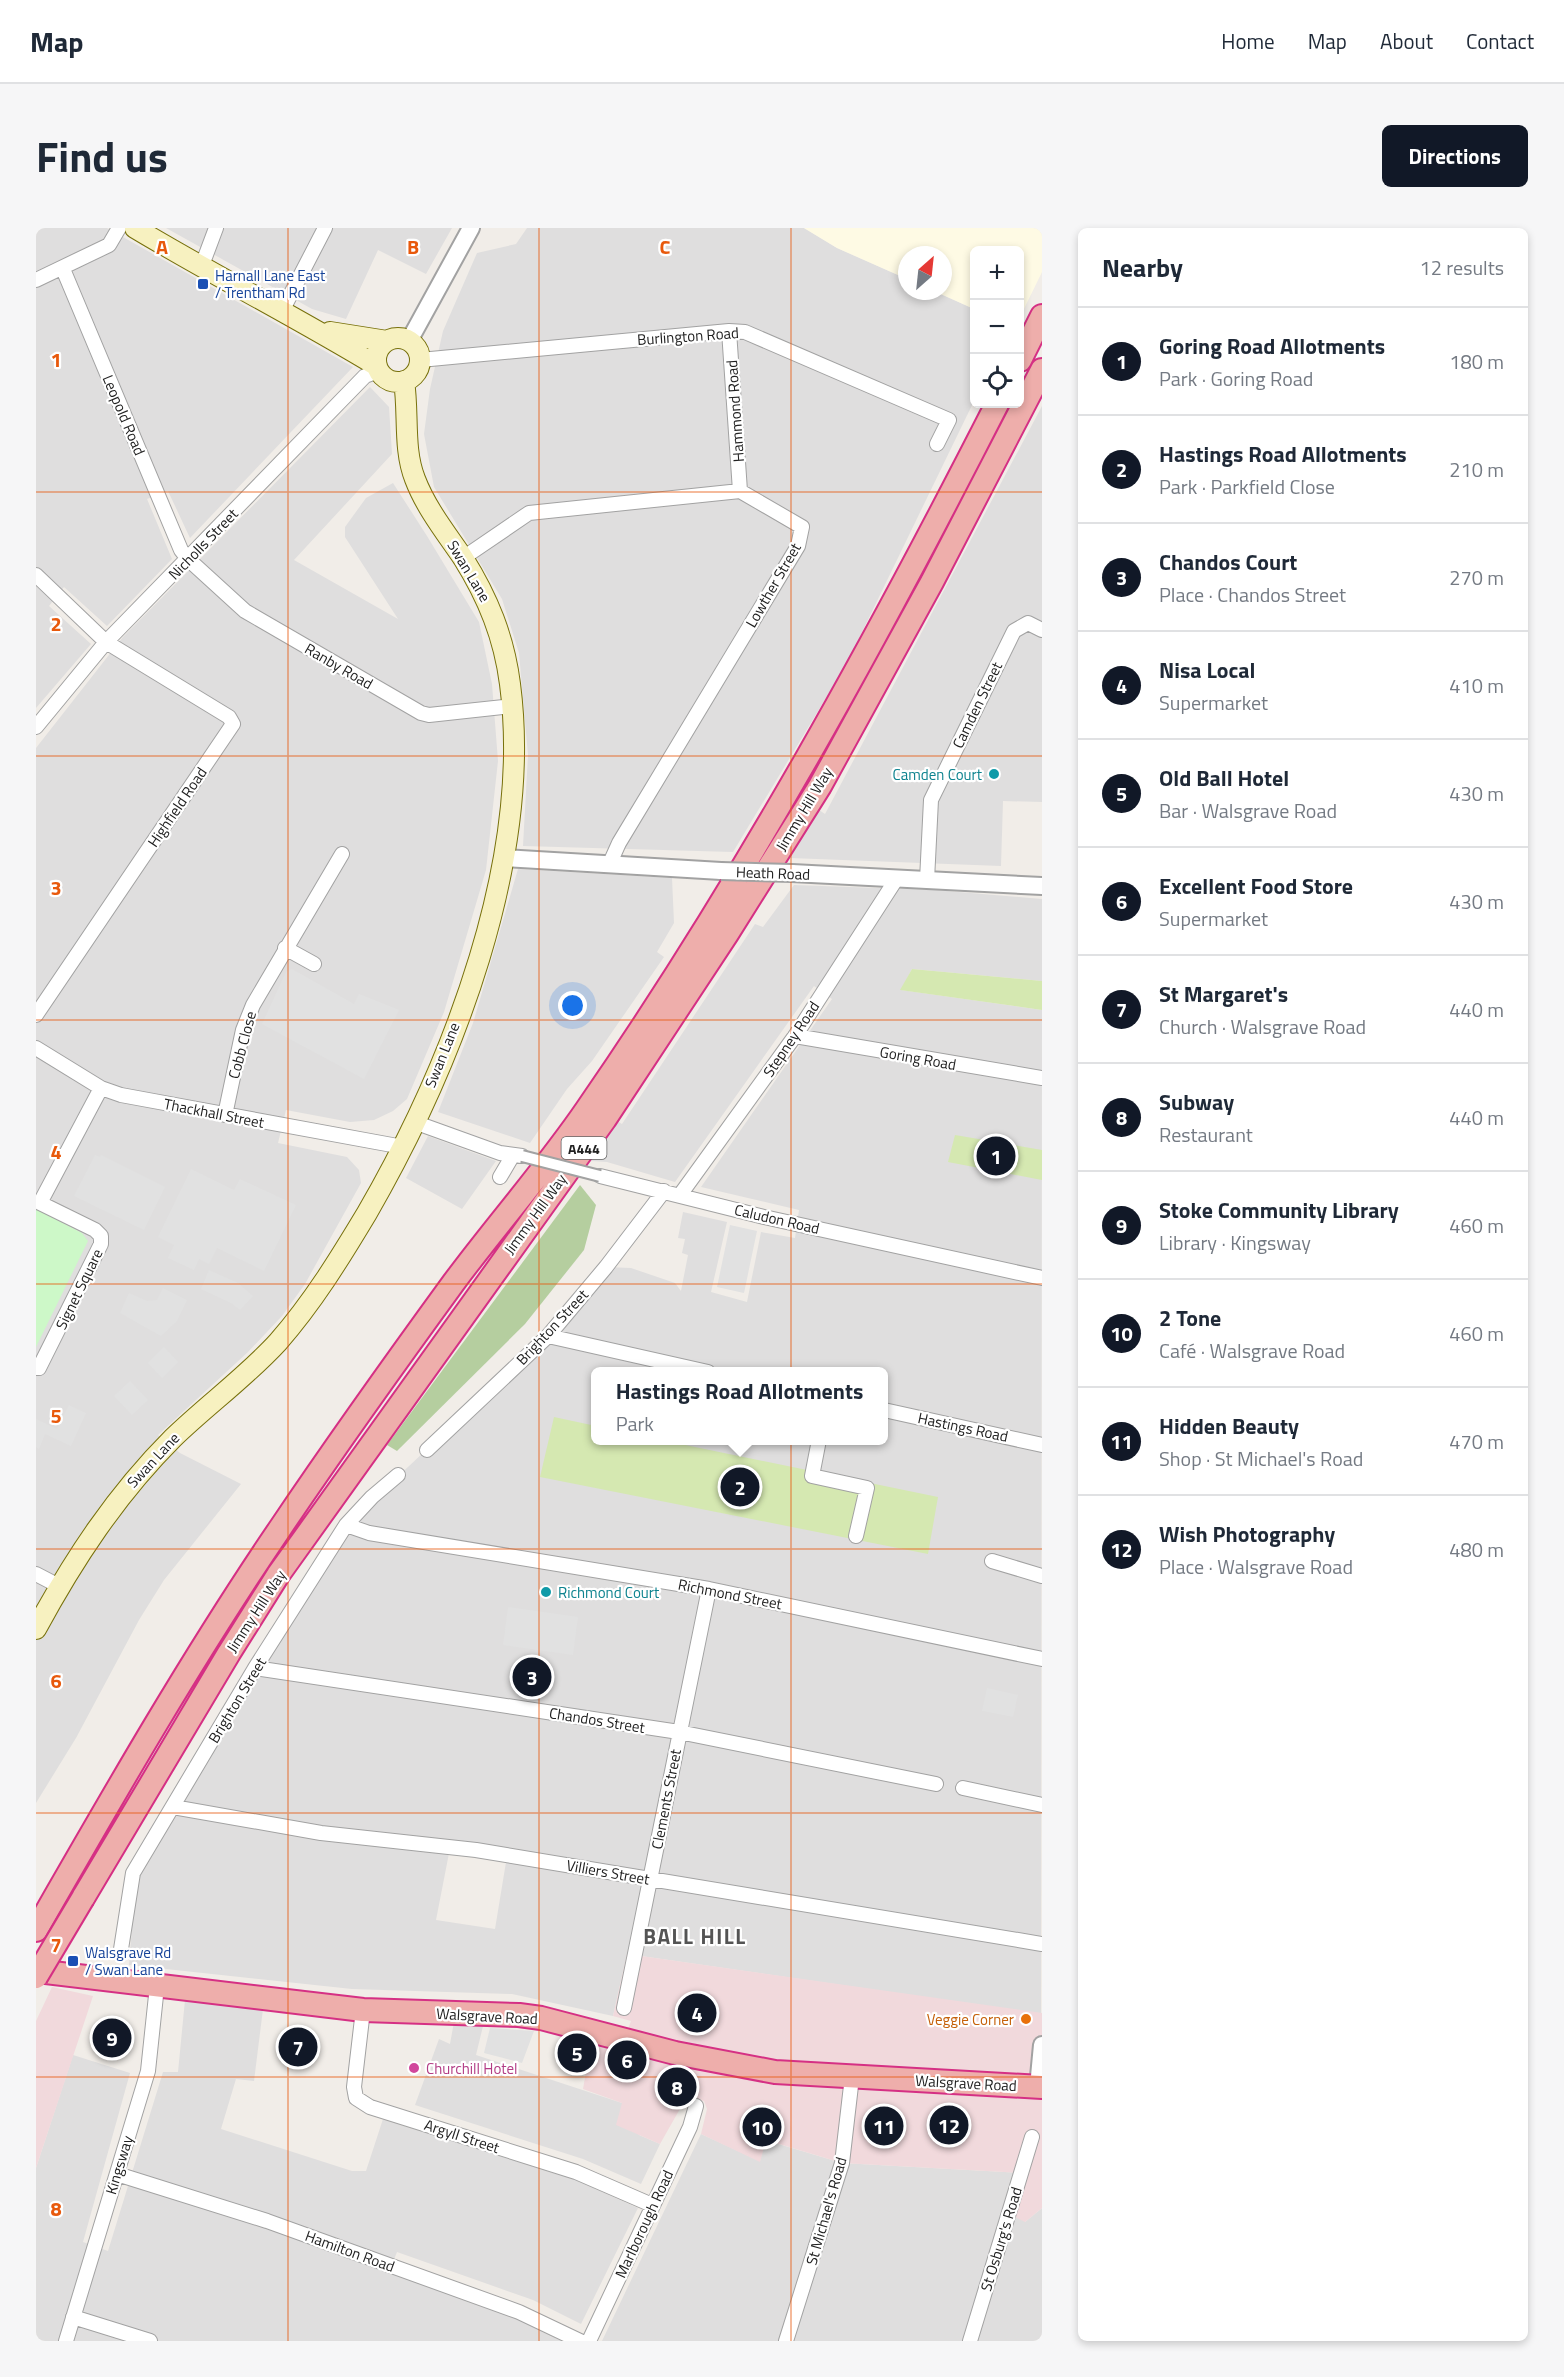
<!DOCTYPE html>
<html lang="en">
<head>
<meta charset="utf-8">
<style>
  body { margin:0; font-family:"Titillium Web",sans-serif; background:#f6f6f7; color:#1f2937 }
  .controls { position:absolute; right:18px; top:18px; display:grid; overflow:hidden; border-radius:9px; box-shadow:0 3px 9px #0003 }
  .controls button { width:54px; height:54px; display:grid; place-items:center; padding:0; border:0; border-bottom:2px solid #e0e1e3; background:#fff; color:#1f2937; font:30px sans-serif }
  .compass { position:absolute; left:862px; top:18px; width:54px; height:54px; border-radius:50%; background:#fff; box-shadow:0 3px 9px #0003; rotate:27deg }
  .you { position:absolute; left:537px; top:778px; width:21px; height:21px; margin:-15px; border:4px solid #fff; border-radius:50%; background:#1a73e8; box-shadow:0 0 0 9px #1a73e833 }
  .badge { display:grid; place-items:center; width:39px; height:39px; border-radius:50%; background:#111827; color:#fff; font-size:20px; font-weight:700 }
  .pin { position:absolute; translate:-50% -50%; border:3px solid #fff; box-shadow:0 2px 6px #0006 }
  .popup { position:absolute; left:555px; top:1139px; width:297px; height:78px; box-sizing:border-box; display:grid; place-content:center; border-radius:9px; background:#fff; filter:drop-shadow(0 2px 4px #0005); font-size:20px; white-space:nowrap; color:#747a83 }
  .popup b { font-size:22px; color:#1f2937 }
  .popup::after { content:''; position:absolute; left:50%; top:100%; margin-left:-12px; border:12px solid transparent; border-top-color:#fff }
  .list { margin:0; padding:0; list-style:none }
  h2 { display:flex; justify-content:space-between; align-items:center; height:78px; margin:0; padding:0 24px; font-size:26px }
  h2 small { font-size:20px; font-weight:400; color:#747a83 }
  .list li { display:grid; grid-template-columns:39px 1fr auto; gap:18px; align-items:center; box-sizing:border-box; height:108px; padding:0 24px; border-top:2px solid #e0e1e3 }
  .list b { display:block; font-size:22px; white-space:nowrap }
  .list p { margin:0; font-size:20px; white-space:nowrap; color:#747a83 }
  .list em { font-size:20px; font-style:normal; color:#747a83 }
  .icon { flex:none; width:33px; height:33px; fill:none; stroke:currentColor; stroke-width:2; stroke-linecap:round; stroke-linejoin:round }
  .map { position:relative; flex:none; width:1006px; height:2113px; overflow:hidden; border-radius:9px }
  header { display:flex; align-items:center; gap:36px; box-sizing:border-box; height:84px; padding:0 30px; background:#fff; border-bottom:2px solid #e0e1e3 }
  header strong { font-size:28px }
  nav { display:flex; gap:33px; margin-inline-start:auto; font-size:21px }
  .intro { display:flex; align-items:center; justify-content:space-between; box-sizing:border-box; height:144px; padding:0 36px }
  h1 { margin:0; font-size:42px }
  .button { padding:15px 27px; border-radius:9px; background:#111827; color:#fff; font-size:21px; font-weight:700 }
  main { display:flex; gap:36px; padding:0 36px }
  aside { flex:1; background:#fff; border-radius:9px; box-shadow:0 3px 9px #0003 }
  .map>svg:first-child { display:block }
</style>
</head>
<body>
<header>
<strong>Map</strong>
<nav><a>Home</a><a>Map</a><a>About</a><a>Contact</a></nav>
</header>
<div class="intro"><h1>Find us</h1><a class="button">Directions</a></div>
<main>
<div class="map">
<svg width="1006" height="2113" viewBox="0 0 1006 2113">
  <rect width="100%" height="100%" fill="#f1ede8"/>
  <!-- residential -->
  <path fill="#dfdede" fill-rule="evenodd" d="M0,0H71L317,139L154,310L132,263L111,271L136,331L71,398L28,359L13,378L55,416L0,480Z
    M130,0H416L390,46L342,22L310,91L276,81Z
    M491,0H768L801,20L871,51V63H898L938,81V173L811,435L697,624L487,618L492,527L483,425L466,371L398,259L388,206L394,161L407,103L441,25L480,16Z
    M334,159L353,179L356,226L258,332L362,391L309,309V299L330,270L357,255L391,308L443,394L456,456L462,533L450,642L408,784L371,871L357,883L338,892L314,894L250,882L242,915L311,929L323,942L325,955L269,1056L246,1088L212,1124L122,1207L144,1225L205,1256L128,1352L103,1392L40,1510L0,1575V520L87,409Z
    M1006,178V574L967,573L965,638L754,630L783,582L789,586Z
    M482,641L636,650L638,695L621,724L628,729L556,833L531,861L494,915L402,884L437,795Z
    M758,657L899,662L1006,671V753L876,741L865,762L1006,782L1005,1786L591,1726L577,1788L476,1766L316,1761L93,1737L100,1648L310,1297L512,1108L570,1039L595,1040L639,1055L645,1063L652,1027L646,1025L649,1011L642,1010L647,984L691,994L675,1064L711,1074L725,1004L759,1010L763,982L665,959L796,771L778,758L639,954L571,934L555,933L581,893L586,896L719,696L727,699ZM560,1144H848V1212H560ZM414,1620L471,1628L459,1701L400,1692Z
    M392,908L460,933L426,981L370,950Z
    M149,1772L227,1781L218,1853L200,1851L185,1901L316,1943H330L347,1891L540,1952L602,1980L545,2096L497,2072L361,2024L353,2044L482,2090L530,2113H0V1940L37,1827L94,1845L47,2014L72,2023L127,1844H142Z
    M418,1794H448L440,1827L586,1875L603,1907L624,1916L605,1956L547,1931L379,1877L403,1811L414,1816Z
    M665,1906L724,1933L729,1912L806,1935L986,1945L989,1994L1006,1980V2113H566Z"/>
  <!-- commercial -->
  <path fill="#f1d9dc" d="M591,1726L1006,1785V1980L989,1994L973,1986L985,1945L806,1935L730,1912L724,1934L665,1906L671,1881L668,1873L654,1870L649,1872L624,1916L580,1897L586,1875L547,1861L555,1816L584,1823L595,1793L577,1788Z
    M16,1759L57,1768L0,1940V1793Z"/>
  <!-- education -->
  <path fill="#fefae4" d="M768,0H1006V44L984,89V22H939L938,81L898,63H907V27H871V51L801,20Z"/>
  <!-- grass -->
  <path fill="#d5e8b1" d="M876,741L1006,753V782L864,762Z
    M919,907L1006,922V952L912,934Z
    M518,1189L560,1198V1212L630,1213L902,1269L892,1326L504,1249Z"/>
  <!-- forest -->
  <path fill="#b5ce9f" d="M544,957L560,977L548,1022L489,1096L361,1223L351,1217Z"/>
  <!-- park -->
  <path fill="#cdf8c8" d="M0,981L46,1005L52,1013L0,1119Z"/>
  <!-- parking -->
  <path fill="#e1e1e1" d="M256,741L318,776L323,766L363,782L328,851L226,796L250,744Z
    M59,927L64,929L65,927L129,959L108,1002L38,968Z
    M155,941L198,962L204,951L260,977L228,1043L181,1020L173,1036L163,1031L158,1042L132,1030L138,1017L122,1009Z
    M694,997L721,1003L708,1065L681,1059Z
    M173,1042L202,1055L217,1068L204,1082L195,1075L165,1061Z
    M127,1060L151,1072L141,1093L125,1108L84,1085L93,1065L111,1073L121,1072Z
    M128,1119L142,1134L126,1150L112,1135Z
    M94,1153L112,1172L96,1187L78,1168Z
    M33,1177L50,1185L35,1218L9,1206L3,1221L0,1219V1191L21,1201Z
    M472,1379L542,1389L537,1427L467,1417Z
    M951,1460L982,1467L977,1489L946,1483Z
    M454,1800L498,1803L486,1835L448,1825Z"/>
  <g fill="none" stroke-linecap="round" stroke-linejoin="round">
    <!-- minor casing -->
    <g stroke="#a2a2a2" stroke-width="16">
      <path id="minor" d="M165,40L180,0
        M27,41L145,322L152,331L209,383L385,485L393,487L476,478
        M0,52L73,17L83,0
        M245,85L289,0
        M693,103L704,263
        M384,132L693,103L709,104L913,192L901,216
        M427,330L493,285L704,263L766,299L762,318L583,615L574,635
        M0,347L70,414L193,489L197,496L0,787
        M0,499L70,414L329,148L343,143
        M891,652L895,572L978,403L992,395L1006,402
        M249,720L278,736
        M759,808L1006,850
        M0,820L65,860L85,867L367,919
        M189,887L207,802L217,777L306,626
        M378,894L464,925L486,928
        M564,948L728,989L1006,1050
        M464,949L477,927
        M644,967L759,808L861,650
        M512,1108L672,1144
        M0,1140H3L65,1016V1008L59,1002L4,975L65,860
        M848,1182L1006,1217
        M783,1212L776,1248L831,1260L820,1308
        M391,1222L512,1108L570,1039L628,963
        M310,1297L333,1305L673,1361L1006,1431
        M956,1333L1006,1348
        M0,1346L23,1358
        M219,1440L643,1504L900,1556
        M927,1560L1006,1577
        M137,1579L285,1605L440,1622L1006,1716
        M85,1721L97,1645L219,1440L310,1297L336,1269L362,1247
        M588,1780L673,1361
        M327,1782L318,1859L320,1870L334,1879L540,1944L616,1977
        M81,1946L231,1993L483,2084L544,2113
        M37,2089L114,2113
        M30,2113L112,1843L121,1758
        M553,2113L654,1899L660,1878
        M750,2113L806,1935L816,1849
        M934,2113L996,1909"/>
    </g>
    <!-- tertiary casing -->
    <g stroke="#a2a2a2" stroke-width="20">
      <path id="tertiary" d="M373,113L435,0
        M469,630L685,643
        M756,645L1006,658
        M1002,1859L1006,1817"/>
    </g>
    <!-- secondary casing -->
    <g stroke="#77700a" stroke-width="22">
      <path id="secondary" d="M99,0C179,48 262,90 341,138
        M294,104L351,113
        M340 132a22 22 0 1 1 44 0a22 22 0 1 1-44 0Z
        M0,1401C38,1331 80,1267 137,1210C171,1177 210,1149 242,1114C277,1074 304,1030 331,985C417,836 497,631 474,456C468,409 452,370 427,330C410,305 390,280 379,251C367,221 373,185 368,153"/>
    </g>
    <!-- trunk casing -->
    <g stroke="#d53084" stroke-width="26">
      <path id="trunk" d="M984,132L1006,88
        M47,1670L193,1425L242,1347L569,891L691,706L784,558L896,354L1006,142
        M0,1702C78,1566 157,1428 245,1299C301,1216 359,1135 418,1054C461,996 510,941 551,881C706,657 837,419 961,176
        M0,1743L327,1782L483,1787L505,1790L639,1825L739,1844L1006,1859"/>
    </g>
    <!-- minor -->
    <use href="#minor" stroke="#fff" stroke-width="14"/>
    <!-- tertiary -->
    <use href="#tertiary" stroke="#fff" stroke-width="16"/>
    <!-- secondary -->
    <use href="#secondary" stroke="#f7f1c0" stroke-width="20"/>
    <!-- trunk -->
    <use href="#trunk" stroke="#eeaeab" stroke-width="22"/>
    <!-- pedestrian-bridge casing -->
    <g stroke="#a2a2a2" stroke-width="14" stroke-linecap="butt">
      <path id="pedestrian-bridge" d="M486,928L564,948"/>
    </g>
    <!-- tertiary-bridge casing -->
    <g stroke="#a2a2a2" stroke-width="20" stroke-linecap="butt">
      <path id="tertiary-bridge" d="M685,643L756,645"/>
    </g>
    <!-- trunk-bridge casing -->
    <g stroke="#d53084" stroke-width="26" stroke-linecap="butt">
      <path id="trunk-bridge" d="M0,1749L47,1670"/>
    </g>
    <!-- pedestrian-bridge -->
    <use href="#pedestrian-bridge" stroke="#fff" stroke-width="10"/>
    <!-- tertiary-bridge -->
    <use href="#tertiary-bridge" stroke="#fff" stroke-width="16"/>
    <!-- trunk-bridge -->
    <use href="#trunk-bridge" stroke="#eeaeab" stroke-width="22"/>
  </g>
  <!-- grid -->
  <path fill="none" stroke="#e8590c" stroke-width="1.5" stroke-opacity="0.55" d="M252,0V2113M503,0V2113M755,0V2113M0,264H1006M0,528H1006M0,792H1006M0,1056H1006M0,1321H1006M0,1585H1006M0,1849H1006"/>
  <!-- markers -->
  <g fill="#1a4fb4" stroke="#fff" stroke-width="2">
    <rect x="161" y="50" width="12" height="12" rx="3"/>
    <rect x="31" y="1727" width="12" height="12" rx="3"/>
  </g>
  <g fill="#0f9aa8" stroke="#fff" stroke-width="2">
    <circle cx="958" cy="546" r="6"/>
    <circle cx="510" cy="1364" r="6"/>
  </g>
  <circle fill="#e8710a" stroke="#fff" stroke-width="2" cx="990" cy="1791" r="6"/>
  <circle fill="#d1479c" stroke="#fff" stroke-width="2" cx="378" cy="1840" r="6"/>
  <g text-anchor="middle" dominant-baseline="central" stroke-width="4.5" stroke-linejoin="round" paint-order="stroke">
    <!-- shield labels -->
    <rect fill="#fff" stroke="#646464" stroke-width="1.5" x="525.5" y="909" width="45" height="22" rx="4.5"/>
    <g font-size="14" font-weight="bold" fill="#212121">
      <text x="548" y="920">A444</text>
    </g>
    <!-- transit labels -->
    <g font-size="15" fill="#164399" stroke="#fff" text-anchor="start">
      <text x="179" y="47">Harnall Lane East<tspan x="179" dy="17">/ Trentham Rd</tspan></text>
      <text x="49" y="1724">Walsgrave Rd<tspan x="49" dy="17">/ Swan Lane</tspan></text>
    </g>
    <!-- street labels -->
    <g font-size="15" fill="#212121" stroke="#fff">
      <text transform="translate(652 108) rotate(-4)">Burlington Road</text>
      <text transform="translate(699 183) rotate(-94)">Hammond Road</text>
      <text transform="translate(88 187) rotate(67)">Leopold Road</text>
      <text transform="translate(167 316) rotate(-46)">Nicholls Street</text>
      <text transform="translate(433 343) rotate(59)">Swan Lane</text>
      <text transform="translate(737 357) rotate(-60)">Lowther Street</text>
      <text transform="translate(303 438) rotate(30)">Ranby Road</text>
      <text transform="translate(941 477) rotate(-64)">Camden Street</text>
      <text transform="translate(141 579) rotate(-56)">Highfield Road</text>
      <text transform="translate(768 581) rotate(-59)">Jimmy Hill Way</text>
      <text transform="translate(737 645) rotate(2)">Heath Road</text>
      <text transform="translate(755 811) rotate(-56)">Stepney Road</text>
      <text transform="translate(206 817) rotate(-75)">Cobb Close</text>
      <text transform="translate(406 827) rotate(-68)">Swan Lane</text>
      <text transform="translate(882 830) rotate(10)">Goring Road</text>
      <text transform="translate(178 885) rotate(11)">Thackhall Street</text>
      <text transform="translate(499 986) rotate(-54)">Jimmy Hill Way</text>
      <text transform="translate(741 991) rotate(13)">Caludon Road</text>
      <text transform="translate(43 1061) rotate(-64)">Signet Square</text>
      <text transform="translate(516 1099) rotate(-47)">Brighton Street</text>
      <text transform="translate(927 1199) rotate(12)">Hastings Road</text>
      <text transform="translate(117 1232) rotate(-47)">Swan Lane</text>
      <text transform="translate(694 1366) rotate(11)">Richmond Street</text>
      <text transform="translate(220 1383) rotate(-57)">Jimmy Hill Way</text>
      <text transform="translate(201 1472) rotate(-59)">Brighton Street</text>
      <text transform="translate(561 1492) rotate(9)">Chandos Street</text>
      <text transform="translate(630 1571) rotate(-79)">Clements Street</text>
      <text transform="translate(572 1644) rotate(10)">Villiers Street</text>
      <text transform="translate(451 1788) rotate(3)">Walsgrave Road</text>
      <text transform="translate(930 1855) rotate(3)">Walsgrave Road</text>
      <text transform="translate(426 1908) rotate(18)">Argyll Street</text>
      <text transform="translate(83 1937) rotate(-73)">Kingsway</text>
      <text transform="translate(790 1983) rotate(-74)">St Michael's Road</text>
      <text transform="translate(608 1996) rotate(-65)">Marlborough Road</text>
      <text transform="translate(965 2011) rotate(-73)">St Osburg's Road</text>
      <text transform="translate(314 2023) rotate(20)">Hamilton Road</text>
    </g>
    <!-- culture labels -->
    <g font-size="15" fill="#0d838f" stroke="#fff" text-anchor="end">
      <text x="946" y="546">Camden Court</text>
      <text x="522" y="1364" text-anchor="start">Richmond Court</text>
    </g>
    <!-- food labels -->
    <g font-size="15" fill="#c56008" stroke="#fff" text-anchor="end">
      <text x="978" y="1791">Veggie Corner</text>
    </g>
    <!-- hotel labels -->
    <g font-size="15" fill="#b23c85" stroke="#fff" text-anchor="start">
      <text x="390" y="1840">Churchill Hotel</text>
    </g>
    <!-- district labels -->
    <g font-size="21" font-weight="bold" letter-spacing="1.5" fill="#545454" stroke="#fff">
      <text x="659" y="1708">BALL HILL</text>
    </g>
  </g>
  <g font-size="20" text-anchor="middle" font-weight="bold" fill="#e8590c" stroke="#fff" stroke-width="4.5" stroke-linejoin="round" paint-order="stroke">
    <text x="126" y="26">A</text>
    <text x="377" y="26">B</text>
    <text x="629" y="26">C</text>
    <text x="20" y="139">1</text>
    <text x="20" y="403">2</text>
    <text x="20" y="667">3</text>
    <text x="20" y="931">4</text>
    <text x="20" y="1195">5</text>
    <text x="20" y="1460">6</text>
    <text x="20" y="1724">7</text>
    <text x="20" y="1988">8</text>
  </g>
</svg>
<div class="controls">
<button>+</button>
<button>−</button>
<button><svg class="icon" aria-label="locate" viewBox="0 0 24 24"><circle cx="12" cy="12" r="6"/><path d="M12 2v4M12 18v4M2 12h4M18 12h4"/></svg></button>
</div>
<svg class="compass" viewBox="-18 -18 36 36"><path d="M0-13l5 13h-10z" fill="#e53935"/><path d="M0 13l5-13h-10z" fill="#747a83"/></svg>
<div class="you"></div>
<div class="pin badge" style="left:960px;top:928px">1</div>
<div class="pin badge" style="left:704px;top:1259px">2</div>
<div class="popup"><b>Hastings Road Allotments</b>Park</div>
<div class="pin badge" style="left:496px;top:1449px">3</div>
<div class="pin badge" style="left:661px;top:1785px">4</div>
<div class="pin badge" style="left:541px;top:1825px">5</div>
<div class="pin badge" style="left:591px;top:1832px">6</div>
<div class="pin badge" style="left:262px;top:1819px">7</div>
<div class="pin badge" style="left:641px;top:1859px">8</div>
<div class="pin badge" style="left:76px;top:1810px">9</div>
<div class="pin badge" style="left:726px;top:1899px">10</div>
<div class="pin badge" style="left:848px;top:1898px">11</div>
<div class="pin badge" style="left:913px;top:1897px">12</div>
</div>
<aside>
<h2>Nearby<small>12 results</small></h2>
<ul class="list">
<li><span class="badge">1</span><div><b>Goring Road Allotments</b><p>Park · Goring Road</p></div><em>180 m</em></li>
<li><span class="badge">2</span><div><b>Hastings Road Allotments</b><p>Park · Parkfield Close</p></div><em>210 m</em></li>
<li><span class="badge">3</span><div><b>Chandos Court</b><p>Place · Chandos Street</p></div><em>270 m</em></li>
<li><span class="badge">4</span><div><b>Nisa Local</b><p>Supermarket</p></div><em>410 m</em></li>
<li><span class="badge">5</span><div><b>Old Ball Hotel</b><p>Bar · Walsgrave Road</p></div><em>430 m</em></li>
<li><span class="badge">6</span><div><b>Excellent Food Store</b><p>Supermarket</p></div><em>430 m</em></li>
<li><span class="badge">7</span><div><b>St Margaret's</b><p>Church · Walsgrave Road</p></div><em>440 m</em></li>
<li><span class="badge">8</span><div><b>Subway</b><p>Restaurant</p></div><em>440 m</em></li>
<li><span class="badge">9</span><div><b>Stoke Community Library</b><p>Library · Kingsway</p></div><em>460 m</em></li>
<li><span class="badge">10</span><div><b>2 Tone</b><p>Café · Walsgrave Road</p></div><em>460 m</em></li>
<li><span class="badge">11</span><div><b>Hidden Beauty</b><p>Shop · St Michael's Road</p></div><em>470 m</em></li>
<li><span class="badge">12</span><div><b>Wish Photography</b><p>Place · Walsgrave Road</p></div><em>480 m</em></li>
</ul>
</aside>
</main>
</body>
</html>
